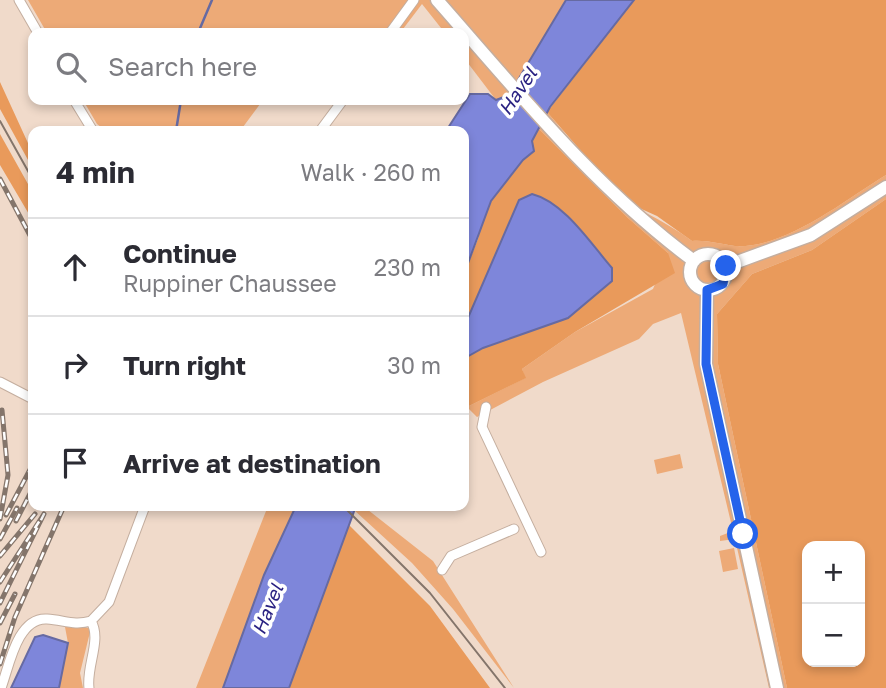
<!DOCTYPE html>
<html lang="en">
<head>
<meta charset="utf-8">
<style>
  body { margin:0; font-family:"Golos Text",sans-serif; background:#f2f2f3; color:#2b2b33 }
  .controls { position:absolute; right:21px; bottom:21px; display:grid; overflow:hidden; border-radius:14px; box-shadow:0 4px 10px #0003 }
  .controls button { width:63px; height:63px; display:grid; place-items:center; padding:0; border:0; border-bottom:2px solid #e1e1e2; background:#fff; color:#2b2b33; font:35px sans-serif }
  .stop { position:absolute; width:21px; height:21px; margin:-16px; border:5px solid #2563eb; border-radius:50%; background:#fff }
  .stop.end { background:#2563eb; border-color:#fff; box-shadow:0 2px 7px #0008 }
  .list { margin:0; padding:0; list-style:none }
  h2 { display:flex; justify-content:space-between; align-items:center; height:91px; margin:0; padding:0 28px; font-size:30px }
  h2 small { font-size:23px; font-weight:400; color:#7c7c81 }
  .list li { display:grid; grid-template-columns:46px 1fr auto; gap:21px; align-items:center; box-sizing:border-box; height:98px; padding:0 28px; border-top:2px solid #e1e1e2 }
  .list b { display:block; font-size:26px; white-space:nowrap }
  .list p { margin:0; font-size:23px; white-space:nowrap; color:#7c7c81 }
  .list em { font-size:23px; font-style:normal; color:#7c7c81 }
  .icon { flex:none; width:38px; height:38px; fill:none; stroke:currentColor; stroke-width:2; stroke-linecap:round; stroke-linejoin:round }
  .map { position:relative; flex:none; width:886px; height:688px; overflow:hidden }
  .search { position:absolute; background:#fff; box-shadow:0 4px 10px #0003; left:28px; top:28px; width:441px; height:77px; display:flex; align-items:center; gap:18px; box-sizing:border-box; padding:0 24px; border-radius:14px; color:#7c7c81; font-size:26px }
  .panel { position:absolute; background:#fff; box-shadow:0 4px 10px #0003; left:28px; top:126px; width:441px; height:385px; border-radius:14px }
  .map>svg:first-child { display:block }
</style>
</head>
<body>
<div class="map">
<svg width="886" height="688" viewBox="0 0 886 688">
  <rect width="100%" height="100%" fill="#f0daca"/>
  <!-- green -->
  <path fill="#edaa77" d="M28,0H566L509,95L496,100L464,58V33H445L422,4L400,33H47Z
    M83,100H263L243,127L248,131H106L97,124Z
    M547,112C571,140 615,196 646,213C662,221 677,230 692,241C708,240 719,244 735,246C785,249 845,200 886,175V199L812,250L752,274L717,314L718,364L787,688H769L735,539L720,541V536L733,531L681,313L653,324L639,339L543,382L477,417L467,407L525,378L522,369L575,332L653,289L668,253L628,218L537,127Z
    M680,454L683,468L657,474L654,460Z
    M268,506H296L264,575L223,688H196Z
    M356,506H363L433,561L514,688L453,609L412,563L354,510Z
    M734,548L738,569L723,572L719,551Z
    M65,627L91,628L80,673L83,688H59L68,643Z"/>
  <!-- forest -->
  <path fill="#e99a5b" fill-rule="evenodd" d="M634,0H886V175C845,200 785,249 735,246C719,244 708,240 692,241L657,216L637,207L602,175L547,112Z
    M0,82L33,154V169L0,109Z
    M537,127L628,218L668,253L675,273L575,332L522,369L526,378L467,407L464,400L465,358L483,348L519,200L464,327V274L478,239L483,217L491,201L523,160L534,151L532,141Z
    M0,134L33,193V221L0,165Z
    M886,199V688H787L718,364L717,314L752,274L812,250ZM807,546H860V662H807Z
    M348,524L430,606L490,688H289Z"/>
  <!-- water -->
  <path fill="#7e86da" stroke="#666aa2" stroke-width="2" d="M566,0H634L550,107L532,141L534,151L523,160L491,201L464,274V131H446L470,94H488L496,100L509,95Z
    M532,194C564,202 591,244 612,268V281L568,318L483,348L465,358L464,369V327L519,200Z
    M296,506H356L289,688H223L264,575Z
    M43,635L68,643L59,688H11L35,637Z"/>
  <g fill="none" stroke-linecap="round" stroke-linejoin="round">
    <!-- stream -->
    <path stroke="#666aa2" stroke-width="2.5" d="M198,33L212,0
      M176,131L181,100"/>
    <!-- minor casing -->
    <g stroke="#c4ae9f" stroke-width="11">
      <path id="minor" d="M19,0L38,33
        M390,33L414,0
        M74,100L93,131
        M320,131L343,100
        M0,382L33,399
        M486,407L482,427L541,552
        M442,570L451,556L514,529
        M1,688C9,667 17,617 47,619C64,620 74,626 91,621
        M89,688C86,666 102,640 91,621L109,602L145,506"/>
    </g>
    <!-- secondary casing -->
    <g stroke="#c4ae9f" stroke-width="15">
      <path id="secondary" d="M437,0C518,92 595,188 694,261
        M690 272a18 18 0 1 1 36 0a18 18 0 1 1-36 0Z
        M726,266L811,235L886,187
        M707,290L706,364L777,688"/>
    </g>
    <!-- minor -->
    <use href="#minor" stroke="#fff" stroke-width="9"/>
    <!-- secondary -->
    <use href="#secondary" stroke="#fff" stroke-width="12"/>
    <!-- tram -->
    <path stroke="#84756b" stroke-width="2" d="M0,121L33,180
      M343,506L430,593L505,688"/>
    <!-- rail casing -->
    <g stroke="#84756b" stroke-width="5">
      <path id="rail" d="M0,179L33,241
        M6,515L33,464
        M0,519L8,475L2,410
        M16,521L33,488
        M0,539L17,508
        M0,556L35,514
        M0,582L44,514L0,603
        M0,623L15,594
        M0,664L15,617L64,506"/>
    </g>
    <!-- rail -->
    <use href="#rail" stroke="#fff" stroke-width="2.5" stroke-dasharray="8" stroke-linecap="butt"/>
  </g>
  <g fill="none" stroke-linecap="round" stroke-linejoin="round">
    <!-- route -->
    <path stroke="#2563eb" stroke-width="9" d="M726,266L723,284L707,290L706,364L743,534"/>
  </g>
  <g text-anchor="middle" dominant-baseline="central" stroke-width="7" stroke-linejoin="round" paint-order="stroke">
    <!-- water labels -->
    <g font-size="19" font-style="italic" fill="#2a2282" stroke="#fff">
      <text transform="translate(517 91) rotate(-56)">Havel</text>
      <text transform="translate(267 609) rotate(-68)">Havel</text>
    </g>
  </g>
</svg>
<div class="controls">
<button>+</button>
<button>−</button>
</div>
<div class="stop" style="left:743px;top:534px"></div>
<div class="stop end" style="left:726px;top:266px"></div>
<div class="search"><svg class="icon" aria-label="search" viewBox="0 0 24 24"><circle cx="10" cy="10" r="6"/><path d="M15 15l6 6"/></svg>Search here</div>
<section class="panel">
<h2>4 min<small>Walk · 260 m</small></h2>
<ul class="list">
<li><svg class="icon" aria-label="ahead" viewBox="0 0 24 24"><path d="M12 20V5M6 11l6-6 6 6"/></svg><div><b>Continue</b><p>Ruppiner Chaussee</p></div><em>230 m</em></li>
<li><svg class="icon" aria-label="right" viewBox="0 0 24 24"><path d="M7 20v-9h11M14 6l5 5-5 5"/></svg><div><b>Turn right</b></div><em>30 m</em></li>
<li><svg class="icon" aria-label="arrive" viewBox="0 0 24 24"><path d="M6 21V4h12l-3 4 3 4H6"/></svg><div><b>Arrive at destination</b></div></li>
</ul>
</section>
</div>
</body>
</html>
